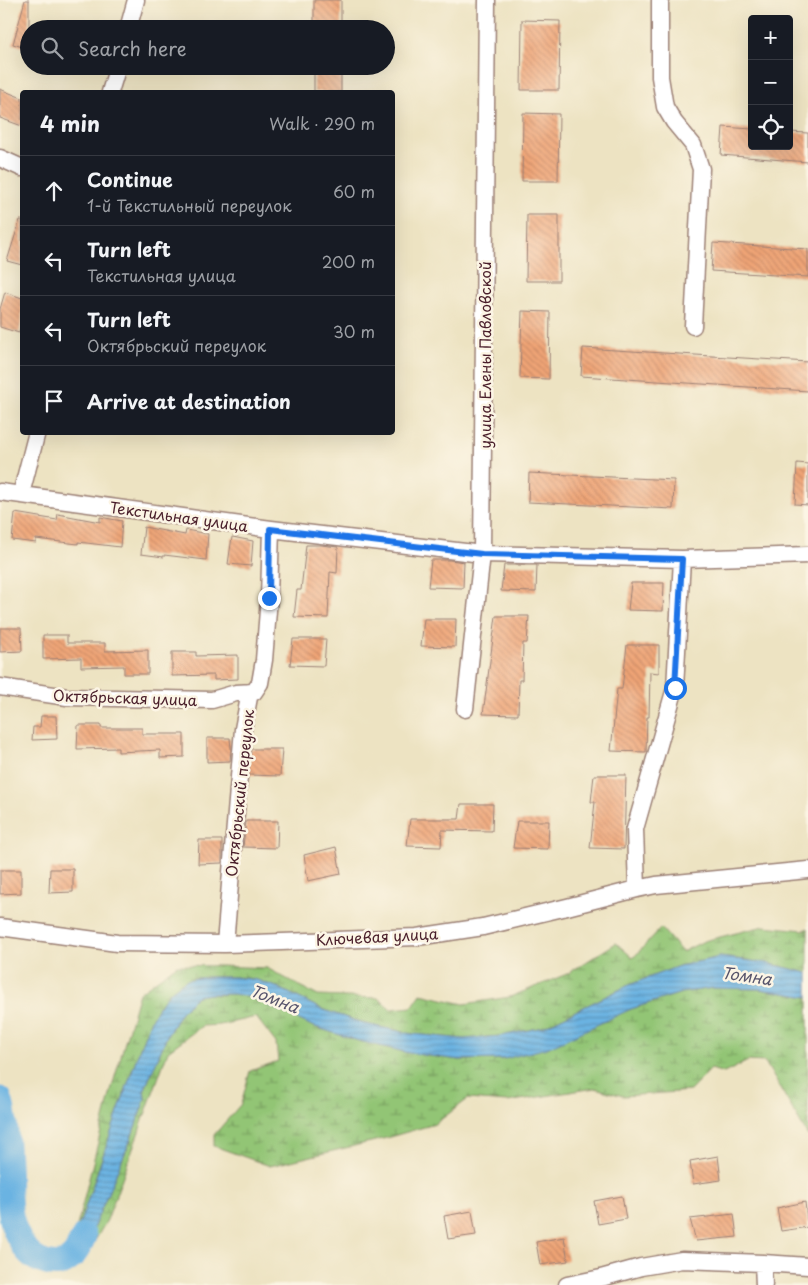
<!DOCTYPE html>
<html lang="en">
<head>
<meta charset="utf-8">
<style>
  body { margin:0; font-family:"Playpen Sans",sans-serif; background:#20242c; color:#f1f3f6 }
  .controls { position:absolute; right:15px; top:15px; display:grid; overflow:hidden; border-radius:5px; box-shadow:0 5px 20px #0002 }
  .controls button { width:45px; height:45px; display:grid; place-items:center; padding:0; border:0; border-bottom:1px solid #363941; background:#171b24; color:#f1f3f6; font:25px sans-serif }
  .stop { position:absolute; width:15px; height:15px; margin:-11px; border:4px solid #1a73e8; border-radius:50%; background:#fff }
  .stop.end { background:#1a73e8; border-color:#fff; box-shadow:0 1px 5px #0008 }
  .list { margin:0; padding:0; list-style:none }
  h2 { display:flex; justify-content:space-between; align-items:center; height:65px; margin:0; padding:0 20px; font-size:21px }
  h2 small { font-size:16px; font-weight:400; color:#9ea1a6 }
  .list li { display:grid; grid-template-columns:32px 1fr auto; gap:15px; align-items:center; box-sizing:border-box; height:70px; padding:0 20px; border-top:1px solid #363941 }
  .list b { display:block; font-size:19px; white-space:nowrap }
  .list p { margin:0; font-size:16px; white-space:nowrap; color:#9ea1a6 }
  .list em { font-size:16px; font-style:normal; color:#9ea1a6 }
  .icon { flex:none; width:28px; height:28px; fill:none; stroke:currentColor; stroke-width:2; stroke-linecap:round; stroke-linejoin:round }
  .map { position:relative; flex:none; width:808px; height:1285px; overflow:hidden }
  .search { position:absolute; background:#171b24; box-shadow:0 5px 20px #0002; left:20px; top:20px; width:375px; height:55px; display:flex; align-items:center; gap:12px; box-sizing:border-box; padding:0 18px; border-radius:28px; color:#9ea1a6; font-size:19px }
  .panel { position:absolute; background:#171b24; box-shadow:0 5px 20px #0002; left:20px; top:90px; width:375px; height:345px; border-radius:5px }
  .map>svg:first-child { display:block }
</style>
</head>
<body>
<div class="map">
<svg width="808" height="1285" viewBox="0 0 808 1285">
  <defs>
    <pattern id="wetland-marsh" width="20" height="14" patternUnits="userSpaceOnUse" patternTransform="scale(1.25)"><rect width="20" height="14" fill="#92c575"/><path d="M1 5h8M5 5V1M11 12h8M15 12V8" fill="none" stroke="#799f60"/></pattern>
    <pattern id="water-rules" width="6" height="5" patternUnits="userSpaceOnUse" patternTransform="scale(1.25)"><rect width="6" height="5" fill="#6bb3e2"/><path d="M0 2.5h6" fill="none" stroke="#5a91b7"/></pattern>
    <pattern id="building-back-hatch" width="6" height="6" patternUnits="userSpaceOnUse" patternTransform="scale(1.25)"><rect width="6" height="6" fill="#efa476"/><path d="M-1 5l2 2M0 0l6 6M5-1l2 2" fill="none" stroke="#c48561"/></pattern>
  </defs>
  <rect width="100%" height="100%" fill="#fcf5e5"/>
  <filter id="ink" filterUnits="userSpaceOnUse"><feTurbulence type="fractalNoise" baseFrequency=".02" numOctaves="2"/><feDisplacementMap in="SourceGraphic" scale="10" xChannelSelector="R" yChannelSelector="G"/><feConvolveMatrix kernelMatrix="1 2 1 2 8 2 1 2 1" color-interpolation-filters="sRGB"/></filter>
  <filter id="wash" filterUnits="userSpaceOnUse"><feTurbulence type="fractalNoise" baseFrequency=".0096" numOctaves="4" result="noise"/><feDisplacementMap in="SourceGraphic" scale="20" xChannelSelector="R" yChannelSelector="G"/><feGaussianBlur stdDeviation="1.12" result="paint"/><feColorMatrix in="noise" values="0 0 0 0 0 0 0 0 0 0 0 0 0 0 0 0 0 1.4 0 .05"/><feComposite in="paint" operator="in"/></filter>
  <g filter="url(#wash)">
    <rect width="100%" height="100%" fill="#ede3c2"/>
    <!-- wetland -->
    <path fill="url(#wetland-marsh)" stroke="#6e7250" d="M764,926L804,930L808,928V973L767,963L720,957L679,966L629,985L543,1027L501,1036L464,1039L413,1034L365,1024L321,1009L279,988L257,980L235,977H206L186,980L172,990L157,1008L150,1022L141,1045L72,1246L112,1087L139,993L177,965L221,966L267,968L318,996L378,998L391,1009L412,1007L421,994L464,1004L510,997L567,974L616,943L633,958L661,928L682,952L704,941Z
      M713,988L759,989L808,997V1136L765,1062L748,1061L724,1073L711,1069L690,1091L623,1096L595,1088L507,1102L468,1099L435,1124L379,1140L270,1166L214,1146V1135L241,1104L250,1071L278,1061L276,1043L256,1017L220,1025L202,1026L168,1051L107,1220L89,1251L84,1250L130,1141L145,1099L144,1091L167,1036L181,1012L197,996L210,994H234L251,997L312,1026L359,1041L409,1053L460,1060L504,1059L631,1009L681,993Z"/>
    <!-- water -->
    <path fill="url(#water-rules)" stroke="#5a6986" d="M720,957L767,963L808,973V997L759,989L713,988L681,993L631,1009L547,1048L504,1059L459,1060L409,1053L359,1041L312,1026L251,997L234,994H210L197,996L181,1012L167,1036L144,1091L145,1099L130,1141L84,1250L72,1246L141,1045L150,1022L157,1008L172,990L186,980L206,977H235L257,980L279,988L321,1009L365,1024L413,1034L464,1039L501,1036L543,1027L629,985L679,966Z"/>
    <g fill="none" stroke-linecap="round" stroke-linejoin="round">
      <!-- river -->
      <path stroke="#6bb3e2" stroke-width="25" d="M0,1099C6,1117 7,1144 8,1163C9,1178 8,1194 10,1209C13,1230 23,1257 46,1263C53,1265 60,1266 67,1261C76,1255 80,1246 84,1236L78,1248L81,1241"/>
    </g>
    <g id="blocks">
      <!-- building -->
      <path fill="url(#building-back-hatch)" d="M25,0H29V49L13,44Z
        M314,0H341V29H314Z
        M522,20L560,21L559,90H521Z
        M314,66H341V92H314Z
        M0,89L22,98V126L0,118Z
        M523,113L559,114L558,181H522Z
        M723,127L752,129V146H789V132L808,133V162L721,155Z
        M527,215H559V281H526Z
        M20,220H22V265L7,261Z
        M713,243L808,249V277L711,271Z
        M5,292L22,298V319L19,333L0,327V309Z
        M522,311L550,312L549,379L520,378Z
        M583,348L808,362V391L581,376Z
        M797,463L808,464V505L795,504Z
        M529,473L674,480L673,509L528,502Z
        M15,513L57,520L58,514L100,522V517L122,521L120,547L78,542V544L36,539V543L12,540Z
        M144,527L185,535L186,530L208,534L206,560L164,555V557L141,554Z
        M232,537L253,541L251,566L228,564Z
        M306,545H321L338,547L337,573L330,572L328,618L294,617L297,590H301Z
        M431,560H450L464,562L463,588L428,587Z
        M504,565H537L536,592L501,591Z
        M631,583H664L663,611L628,610Z
        M496,616H529L527,643H523L522,680H519L518,715L483,714Z
        M424,619H456L455,647L421,646Z
        M0,628H21L22,651L0,652Z
        M43,635H67V643H105V651L148,650V674H124V666L81,667V658L43,659Z
        M293,639H326L324,666L290,665Z
        M627,645H659V673L650,672L649,717H647L646,752L611,751L617,689H622Z
        M172,652H196V656L238,655V679L214,680V675L172,676Z
        M41,716H56L57,739L32,740L33,727H40Z
        M78,725H101V728H142V734H184V757L160,758V750L118,752V748L77,749Z
        M207,738H230L231,749L230,761L207,762Z
        M251,749H282L280,776L249,775Z
        M594,775H626L624,849L590,848L595,802H591Z
        M461,804H493L492,831L442,830L441,847L407,846L410,819H459Z
        M246,821H278L277,848L243,847Z
        M517,821H549L548,849L513,848Z
        M199,840H222V863L198,864Z
        M336,847L341,874L308,881L304,855Z
        M50,869H73V892L49,893Z
        M0,870H21V893L0,894Z
        M718,1156L721,1180L693,1184L690,1161Z
        M622,1196L626,1219L598,1224L594,1201Z
        M805,1202L808,1227L781,1231L777,1208Z
        M472,1211L476,1235L448,1239L444,1216Z
        M734,1214L737,1237L696,1241L690,1219Z
        M564,1237L568,1261L540,1265L536,1242Z"/>
    </g>
  </g>
  <g filter="url(#ink)">
    <use href="#blocks" fill-opacity="0" stroke="#9c8176" stroke-width="1"/>
    <g fill="none" stroke-linecap="round" stroke-linejoin="round">
      <!-- minor casing -->
      <g stroke="#9c8176" stroke-width="19">
        <path id="minor" d="M660,0V77L665,107L674,122L693,145L701,169L693,326
          M128,29L136,0
          M110,92L118,66
          M0,158L22,168
          M0,492L271,529L482,554L682,559L808,555
          M21,494L37,432
          M0,687L67,697L212,700L236,693L254,692L260,683L264,660L269,598L271,529
          M465,709L482,554L487,0
          M637,889L635,829L675,688L682,559
          M0,927L117,943L225,944L417,937L483,927L567,907L637,889L656,885L808,870
          M225,944L243,729L250,692
          M763,1263L764,1285
          M567,1285L601,1278L641,1267L682,1260L763,1263L808,1266"/>
      </g>
      <!-- minor -->
      <use href="#minor" stroke="#fff" stroke-width="16"/>
    </g>
  </g>
  <g fill="none" stroke-linecap="round" stroke-linejoin="round" filter="url(#ink)">
    <!-- route -->
    <path stroke="#1a73e8" stroke-width="6" d="M269,598L270,529L482,554L682,559L675,688"/>
  </g>
  <g text-anchor="middle" dominant-baseline="central" stroke-width="5" stroke-linejoin="round" paint-order="stroke">
    <!-- street labels -->
    <g font-size="15" fill="#4a1f2b" stroke="#fcf5e5">
      <text transform="translate(484 355) rotate(-90)">улица Елены Павловской</text>
      <text transform="translate(179 516) rotate(8)">Текстильная улица</text>
      <text transform="translate(125 697) rotate(2)">Октябрьская улица</text>
      <text transform="translate(239 793) rotate(-84)">Октябрьский переулок</text>
      <text transform="translate(377 936) rotate(-3)">Ключевая улица</text>
    </g>
    <!-- water labels -->
    <g font-size="16" font-style="italic" fill="#56536b" stroke="#fcf5e5">
      <text transform="translate(747 975) rotate(8)">Томна</text>
      <text transform="translate(275 998) rotate(21)">Томна</text>
    </g>
  </g>
</svg>
<div class="controls">
<button>+</button>
<button>−</button>
<button><svg class="icon" aria-label="locate" viewBox="0 0 24 24"><circle cx="12" cy="12" r="6"/><path d="M12 2v4M12 18v4M2 12h4M18 12h4"/></svg></button>
</div>
<div class="stop" style="left:675px;top:688px"></div>
<div class="stop end" style="left:269px;top:598px"></div>
<div class="search"><svg class="icon" aria-label="search" viewBox="0 0 24 24"><circle cx="10" cy="10" r="6"/><path d="M15 15l6 6"/></svg>Search here</div>
<section class="panel">
<h2>4 min<small>Walk · 290 m</small></h2>
<ul class="list">
<li><svg class="icon" aria-label="ahead" viewBox="0 0 24 24"><path d="M12 20V5M6 11l6-6 6 6"/></svg><div><b>Continue</b><p>1-й Текстильный переулок</p></div><em>60 m</em></li>
<li><svg class="icon" aria-label="left" viewBox="0 0 24 24"><path d="M17 20v-9H6M10 6l-5 5 5 5"/></svg><div><b>Turn left</b><p>Текстильная улица</p></div><em>200 m</em></li>
<li><svg class="icon" aria-label="left" viewBox="0 0 24 24"><path d="M17 20v-9H6M10 6l-5 5 5 5"/></svg><div><b>Turn left</b><p>Октябрьский переулок</p></div><em>30 m</em></li>
<li><svg class="icon" aria-label="arrive" viewBox="0 0 24 24"><path d="M6 21V4h12l-3 4 3 4H6"/></svg><div><b>Arrive at destination</b></div></li>
</ul>
</section>
</div>
</body>
</html>
